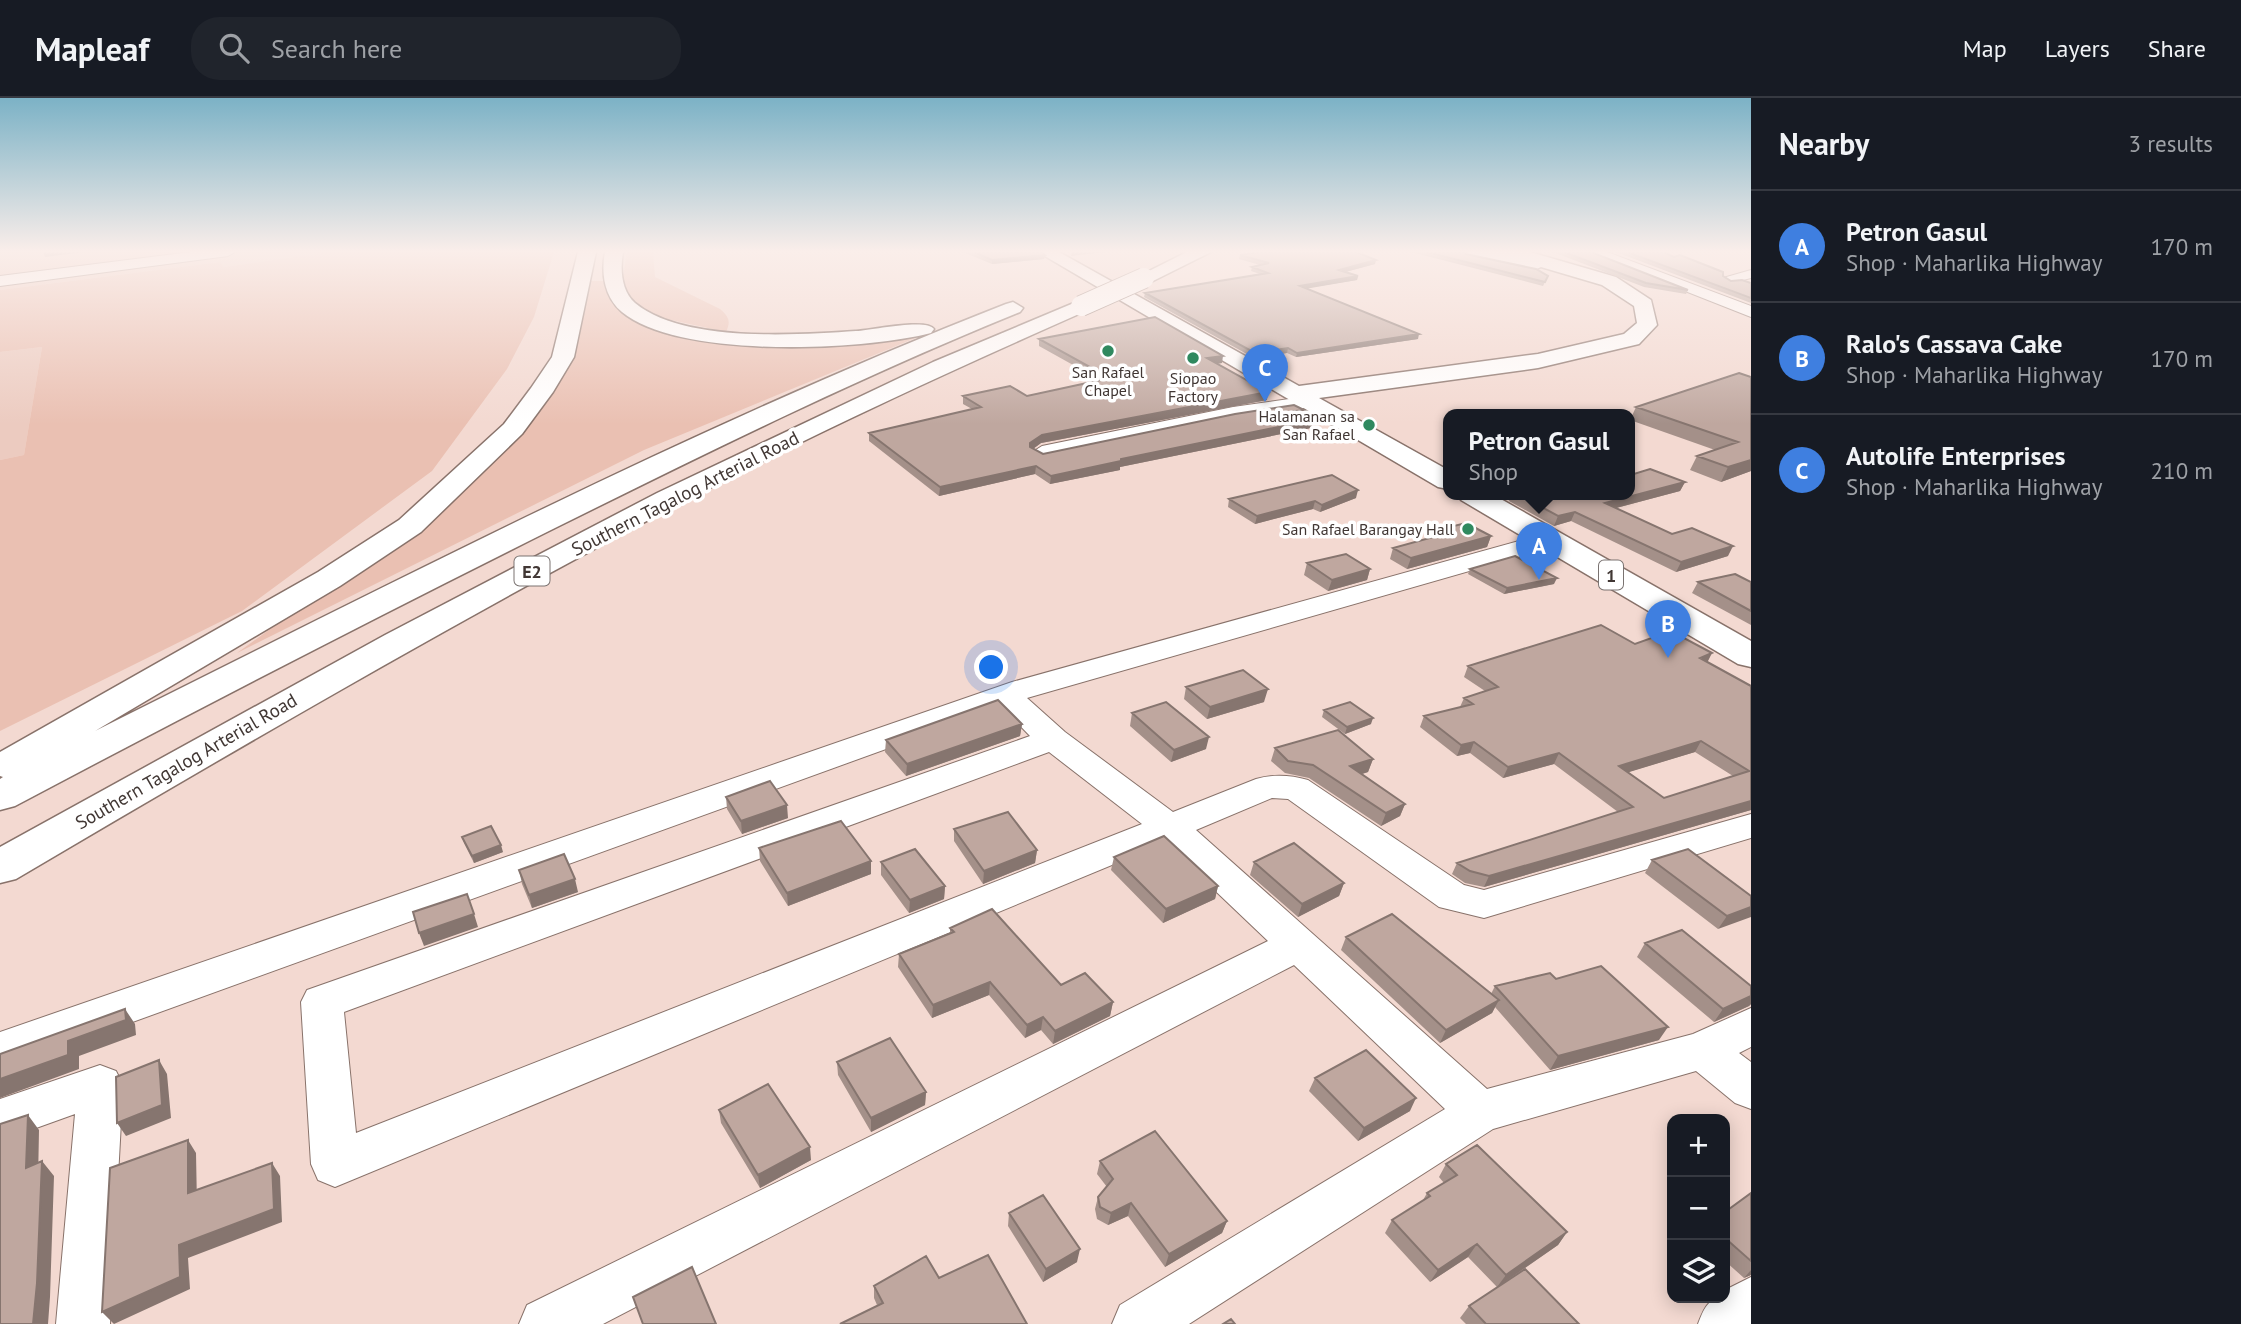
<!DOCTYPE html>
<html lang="en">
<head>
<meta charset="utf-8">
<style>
  body { margin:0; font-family:"PT Sans",sans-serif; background:#20242c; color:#f1f3f6 }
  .controls { position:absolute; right:21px; bottom:21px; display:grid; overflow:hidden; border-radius:14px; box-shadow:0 4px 18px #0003 }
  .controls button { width:63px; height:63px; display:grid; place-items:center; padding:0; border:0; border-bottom:2px solid #363941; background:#171b24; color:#f1f3f6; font:35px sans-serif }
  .you { position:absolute; left:992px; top:570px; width:24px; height:24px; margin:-18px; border:5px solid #fff; border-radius:50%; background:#1a73e8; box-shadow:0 0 0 10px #1a73e833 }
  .badge { display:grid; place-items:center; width:46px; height:46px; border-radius:50%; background:#2f895f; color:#fff; font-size:23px; font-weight:700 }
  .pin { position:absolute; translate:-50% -58px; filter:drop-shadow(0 2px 4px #0008) }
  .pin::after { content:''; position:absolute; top:37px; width:24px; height:21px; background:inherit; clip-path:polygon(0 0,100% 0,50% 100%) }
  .popup { position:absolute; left:1443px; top:311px; width:192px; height:91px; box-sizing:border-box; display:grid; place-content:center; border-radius:14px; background:#171b24; filter:drop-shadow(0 2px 5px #0005); font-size:23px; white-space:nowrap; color:#9ea1a6 }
  .popup b { font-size:26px; color:#f1f3f6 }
  .popup::after { content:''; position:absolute; left:50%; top:100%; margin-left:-14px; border:14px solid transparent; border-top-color:#171b24 }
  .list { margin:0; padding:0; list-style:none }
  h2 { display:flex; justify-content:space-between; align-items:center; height:91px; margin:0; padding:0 28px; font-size:30px }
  h2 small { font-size:23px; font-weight:400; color:#9ea1a6 }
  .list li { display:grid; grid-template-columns:46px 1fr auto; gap:21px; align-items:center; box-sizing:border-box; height:112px; padding:0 28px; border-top:2px solid #363941 }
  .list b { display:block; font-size:26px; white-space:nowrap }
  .list p { margin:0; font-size:23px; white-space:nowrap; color:#9ea1a6 }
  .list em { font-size:23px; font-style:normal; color:#9ea1a6 }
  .icon { flex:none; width:38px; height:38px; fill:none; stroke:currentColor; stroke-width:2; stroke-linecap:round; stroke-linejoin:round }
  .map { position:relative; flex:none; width:1751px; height:1226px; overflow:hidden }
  header { display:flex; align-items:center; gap:42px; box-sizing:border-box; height:98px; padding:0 35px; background:#171b24; border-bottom:2px solid #363941 }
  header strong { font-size:33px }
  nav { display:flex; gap:38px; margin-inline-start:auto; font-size:24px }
  .search { width:490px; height:63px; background:#20242c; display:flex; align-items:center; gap:18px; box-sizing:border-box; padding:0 24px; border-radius:28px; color:#9ea1a6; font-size:26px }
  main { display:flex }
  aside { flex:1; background:#171b24 }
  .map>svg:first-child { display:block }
</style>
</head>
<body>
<header>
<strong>Mapleaf</strong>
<div class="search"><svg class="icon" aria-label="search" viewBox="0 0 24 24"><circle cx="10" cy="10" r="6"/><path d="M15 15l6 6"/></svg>Search here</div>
<nav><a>Map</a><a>Layers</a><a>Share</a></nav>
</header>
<main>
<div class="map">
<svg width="1751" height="1226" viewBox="0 0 1751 1226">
  <rect width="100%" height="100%" fill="#f3d9d1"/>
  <!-- built -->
  <path fill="#eccbc0" d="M0,154H330L224,169L219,164L0,192Z
    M42,249L24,357L0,362V254Z"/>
  <!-- green -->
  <path fill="#eac0b2" d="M330,154H554L534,219L507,271L432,373L242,513L0,633V362L24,357L42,249L0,254V192L220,164L224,169Z
    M627,154H653L655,179L720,211C729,219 731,223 726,234L653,218L633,209L621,191Z
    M589,183H604L613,202L628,216L722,241L859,243L935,232L644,352L237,555L462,392L526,332L553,292Z"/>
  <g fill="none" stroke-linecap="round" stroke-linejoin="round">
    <!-- street casing -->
    <g stroke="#88726a" stroke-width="2">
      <path id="street" d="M191,154H235L228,158L0,188V178Z
        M1586,154H1607L1751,208V219Z
        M1751,172V180L1731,185L1723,180Z
        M1310,298L1320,304L1317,308L1233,321L1042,362L1031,355L1042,348L1233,309Z
        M1551,434L1560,437L1564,442L1560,447L1027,600L1065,634L1173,714L1256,681C1273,676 1291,677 1308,682L1464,787L1484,792L1751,716V740L1484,820L1439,809L1288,701L1272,700L1196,732L1487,991L1693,936L1751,910V949L1739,955L1751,964V1011L1735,1005L1696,973L1493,1031L1189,1226H1112L1120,1207L1445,1011L1294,867L603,1226H519L527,1207L1268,843L1165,745L335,1089L318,1082L311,1066L301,904L307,892L1030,638L1002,609L0,972V934L1012,584ZM1049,654L1142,726L356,1035L344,914Z
        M100,967L116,973L123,987L110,1226H56L75,1016L0,1043V1001Z
        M1751,1179V1226H1698C1704,1211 1707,1200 1725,1200V1192Z"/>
    </g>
    <!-- highway casing -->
    <g stroke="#88726a" stroke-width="3">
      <path id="highway" d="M578,154H596L574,259L553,294L522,336L421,434L340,488L95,633C395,484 694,328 1006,206L1013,204L1023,210L1020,214C862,278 708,354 555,430C374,520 194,613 15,708L0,712V681L3,679L0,678V654L318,474L399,422L504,326L531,290L552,259Z
        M605,154H623C620,171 621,193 635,205C683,245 797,237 856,233C872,232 927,220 934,231L931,235C862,253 678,261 622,214C604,199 601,175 605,154Z
        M1038,154H1059L1299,288L1538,256L1624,236L1637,225L1634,208L1602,187L1541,169L1532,173L1467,158L1465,154H1530L1616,179L1651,202L1657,227L1639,246L1538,270L1319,300L1448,372V391L1438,389Z
        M1187,154H1211L1151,184L1144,186L1135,180Z
        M1081,202L1091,208L1088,212C948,274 810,337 675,408C451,526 233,653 16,781L0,785V749L385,537L657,395L933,264Z
        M1457,396H1492L1751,543V569L1738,566L1461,402Z"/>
    </g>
    <!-- street -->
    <use href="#street" fill="#fff" fill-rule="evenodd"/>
    <!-- highway -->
    <use href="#highway" fill="#fff" fill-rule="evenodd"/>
    <!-- highway-bridge casing -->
    <g stroke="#88726a" stroke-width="22" stroke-linecap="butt">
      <path id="highway-bridge" d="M1081,208L1144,180"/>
    </g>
    <!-- highway-bridge -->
    <use href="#highway-bridge" stroke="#fff" stroke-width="20"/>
  </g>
  <!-- wall -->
  <path fill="#a49089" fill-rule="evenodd" d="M963,154H1042L1045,157L1044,161L992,166Z
    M1411,154H1465L1466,156L1548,178L1543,188Z
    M1553,154H1591L1688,192L1686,196L1644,189Z
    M1616,154H1663L1723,178L1731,183L1751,185V205Z
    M1240,157L1375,166L1345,174L1358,178L1357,182L1307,190L1418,241L1296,259L1287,255L1254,260L1144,199L1145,195L1260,176L1251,173L1252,169L1260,167L1239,161Z
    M1039,241L1222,265L1217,266L1267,302L1041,345L1033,351L1043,356L1303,317L1311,330L1120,369V372L1050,386L1035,376L939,398L869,343V335L972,311L963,306V298H1027L1100,282L1039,248Z
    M1751,279V373L1721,384L1690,372L1697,358L1715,352L1630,322L1636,309Z
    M1634,376L1685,384L1680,393L1616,410L1672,436L1728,458L1676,474L1571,423L1554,428L1509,403L1511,396H1630Z
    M1356,400L1320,414L1313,411L1255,426L1228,409L1229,401Z
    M1429,434L1491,438L1487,449L1407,471L1390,461L1393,450L1427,441Z
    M1307,465L1370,471L1367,482L1328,493L1304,477Z
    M1470,471L1554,486L1504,496L1468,476Z
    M1698,484H1751V527L1692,495Z
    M1635,546L1707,564L1751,588V712L1484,789L1465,785L1452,776L1457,765L1618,714L1554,666L1503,680L1470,655L1457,658L1420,629L1424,618L1460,609L1464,600L1485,593L1464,579L1468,568ZM1695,654L1733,678L1664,700L1628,674Z
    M1186,589L1264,604L1207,621L1184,601Z
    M1324,612L1371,626L1345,636L1322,619Z
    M1132,615L1206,651L1171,664L1130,628Z
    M1022,626L1020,638L906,678L885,654L886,642Z
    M1275,650L1373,661L1368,674L1362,676L1405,706L1400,718L1381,728L1309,680L1285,675L1271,663Z
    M726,699L788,720L742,736L727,711Z
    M954,731L1037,752L1035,765L983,786L954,743Z
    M462,739L503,754L474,765L464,745Z
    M759,750L871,763V776L788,808L760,763Z
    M1114,759L1218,788L1215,801L1163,825L1111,772Z
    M1652,762L1751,798L1718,831L1645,775Z
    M881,764L945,788L944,801L909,815L881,777Z
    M1254,764L1344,785L1339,798L1298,819L1250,777Z
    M519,772L578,794L532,810L522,786Z
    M950,830L1061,887L1113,904L1110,918L1053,946L1041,932L1025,940L989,897L932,920L898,869L899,856L950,836Z
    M1346,839L1491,896L1495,888L1556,881L1659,942L1550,972L1495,909L1492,915L1440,945L1341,852Z
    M1645,845L1751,888V906L1749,908L1714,924L1637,859Z
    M837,964L926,994L925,1007L871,1034L838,977Z
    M1315,980L1410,1013L1358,1043L1309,993Z
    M719,1012L811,1062L760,1090L721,1025Z
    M1100,1063L1227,1123L1222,1135L1165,1169L1128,1118L1108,1127L1097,1121L1095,1111L1098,1099L1107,1089L1097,1076Z
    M1446,1066L1567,1134L1558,1147L1505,1184L1579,1226H1466L1460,1220L1469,1208L1497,1189L1468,1159L1430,1184L1385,1135L1392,1122L1422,1104L1427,1095L1444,1085L1439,1079Z
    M1751,1095V1177L1744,1180L1725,1163V1114Z
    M1009,1115L1077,1164L1043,1184L1008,1128Z
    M939,1180L877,1207L874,1200V1188Z"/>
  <!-- shaded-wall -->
  <path fill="#86756f" d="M43,154H85L45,159Z
    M1072,154H1105L1071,158Z
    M1045,157L1044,161L992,166V162Z
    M1376,162L1375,166L1338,176L1339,172Z
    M1358,178L1357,182L1299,192L1300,188Z
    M1419,236L1418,241L1296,259L1297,255Z
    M1288,250L1287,255L1254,260L1255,255Z
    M1223,258L1222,265L1205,267L1207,260Z
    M1268,294L1267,302L1041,345L1030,353V345L1042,337Z
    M1313,322L1311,330L1120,369V372L1050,386L1051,378L1121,361Z
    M1751,362V373L1721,384L1728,369Z
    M1036,368L1035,376L939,398L940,389Z
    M1685,384L1680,393L1601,414L1605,405Z
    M1358,392L1356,400L1320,414L1322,407Z
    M1315,403L1313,411L1255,426L1257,418Z
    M1575,414L1571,423L1554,428L1558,418Z
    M1491,438L1487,449L1407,471L1411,460Z
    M1733,448L1728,458L1676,474L1681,464Z
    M1370,471L1367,482L1328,493L1332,482Z
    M1557,480L1554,486L1504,496L1507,490Z
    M1712,555L1707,565L1700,560Z
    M1268,591L1264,604L1207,621L1210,609Z
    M1373,620L1371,626L1345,636L1347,629Z
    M1022,626L1020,638L906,678L907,666Z
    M1209,639L1206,651L1171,664L1174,652Z
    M1701,643L1695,654L1613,679L1619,668Z
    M1474,644L1470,655L1457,658L1461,647Z
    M1559,655L1554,666L1503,680L1508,669Z
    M1373,661L1368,674L1346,681L1350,668Z
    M1751,703V712L1484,789L1489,778Z
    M1405,706L1400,718L1381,728L1386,715Z
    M787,707L788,720L742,736L741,723Z
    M501,747L503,754L474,765L472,758Z
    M1037,752L1035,765L983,786L984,773Z
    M871,763V776L788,808L787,795Z
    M575,781L578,794L532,810L529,797Z
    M1344,785L1339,798L1298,819L1302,806Z
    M945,788L944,801L909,815L910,802Z
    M1218,788L1215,801L1163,825L1166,811Z
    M1751,809V819L1718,831L1727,818Z
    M474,816L478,829L424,848L419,835Z
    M990,884L989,897L932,920L933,907Z
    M1751,898V906L1749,908L1714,924L1723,911Z
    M1499,902L1492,915L1440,945L1446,932Z
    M1113,904L1110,918L1053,946L1055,933Z
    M125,911L135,926L136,937L79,958V971L0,1000V981Z
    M1043,919L1041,932L1025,940L1027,927Z
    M1668,929L1659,942L1550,972L1558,958Z
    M159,962L167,976L171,1020L126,1038L117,1025Z
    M926,994L925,1007L871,1034V1020Z
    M1416,1000L1410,1013L1358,1043L1364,1030Z
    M28,1017L39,1032L38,1084L26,1070Z
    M188,1042L196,1055L197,1108L188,1095Z
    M810,1049L811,1062L760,1090L758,1077Z
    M42,1063L54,1078L50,1199L48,1226H33Z
    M272,1065L280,1078L282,1124L188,1160L190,1191L114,1226L102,1214Z
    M1131,1105L1128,1118L1108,1127L1111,1115Z
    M1227,1123L1222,1135L1165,1169L1169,1156Z
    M1567,1134L1558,1147L1497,1189L1506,1177Z
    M1477,1146L1468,1159L1430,1184L1438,1172Z
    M1080,1151L1077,1164L1043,1184L1046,1171Z
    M1751,1172V1177L1744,1180Z"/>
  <!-- building -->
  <path fill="#bfa79f" stroke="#86756f" stroke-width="2" fill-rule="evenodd" d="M974,154H1042L1045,157L992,162Z
    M1261,154H1356L1376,162L1339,172L1358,178L1300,188L1419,236L1297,255L1288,250L1255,255L1145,195L1268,175L1252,169L1269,165L1240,157Z
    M1427,154H1465L1466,156L1536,171L1548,178L1545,184Z
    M1564,154H1591L1688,192L1646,185Z
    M1627,154H1663L1674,159L1680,157L1723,174V178L1731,183L1742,182L1751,185V200Z
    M1155,219L1223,258L1207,260L1268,294L1042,337L1030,345V349L1043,356L1235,316L1294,307L1304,312L1295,313L1313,322L1121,361V363L1051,378L1036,368L940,389L869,335L981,309L963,298L1010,288L1027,298L1110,280L1039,241Z
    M1739,275L1751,279V362L1728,369L1697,358L1738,344L1636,309Z
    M1650,371L1685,384L1605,405L1672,436L1692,430L1733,448L1681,464L1575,414L1558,418L1518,396H1630V374L1634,376Z
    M1332,377L1358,392L1322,407L1315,403L1257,418L1229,401Z
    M1466,425L1491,438L1411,460L1393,450L1437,438L1429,434Z
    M1346,456L1370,471L1332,482L1307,465Z
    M1515,458L1557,480L1507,490L1470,471Z
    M1735,476L1751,484V513L1698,484Z
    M1601,527L1635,546L1671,533L1712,555L1700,560L1751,588V703L1489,778L1470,773L1457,765L1633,709L1559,655L1508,669L1474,644L1461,647L1424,618L1473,606L1464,600L1498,589L1468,568ZM1701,643L1749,673L1664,700L1619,668Z
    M1243,572L1268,591L1210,609L1186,589Z
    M998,602L1022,626L907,666L886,642Z
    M1166,604L1209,639L1174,652L1132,615Z
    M1350,604L1373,620L1347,629L1324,612Z
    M1338,632L1373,661L1350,668L1405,706L1386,715L1313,667L1288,663L1275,650Z
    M770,683L787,707L741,723L726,699Z
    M1008,714L1037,752L984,773L954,731Z
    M841,723L871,763L787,795L759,750Z
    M491,728L501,747L472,758L462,739Z
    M1164,738L1218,788L1166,811L1114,759Z
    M1294,745L1344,785L1302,806L1254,764Z
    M915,751L945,788L910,802L881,764Z
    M1688,751L1751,798V809L1727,818L1652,762Z
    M564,756L575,781L529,797L519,772Z
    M467,796L474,816L419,835L413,814Z
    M992,811L1061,887L1085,875L1113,904L1055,933L1043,919L1027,927L990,884L933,907L899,856L954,834L950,830Z
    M1392,816L1499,902L1446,932L1346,839Z
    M1682,832L1751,888V898L1723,911L1645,845Z
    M1601,868L1668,929L1558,958L1495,888L1550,875L1556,881Z
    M125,911L126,922L68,943V957L0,981V956Z
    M890,940L926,994L871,1020L837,964Z
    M1366,952L1416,1000L1364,1030L1315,980Z
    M159,962L162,1007L117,1025L116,979Z
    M768,986L810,1049L758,1077L719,1012Z
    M28,1017L26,1070L42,1063L37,1185L33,1226H0V1026Z
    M1155,1033L1227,1123L1169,1156L1131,1105L1111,1115L1100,1109L1098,1099L1113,1081L1100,1063Z
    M188,1042V1095L272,1065L274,1111L179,1147L180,1179L102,1214L110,1070Z
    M1477,1047L1567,1134L1506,1177L1477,1146L1438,1172L1392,1122L1430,1098L1427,1095L1457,1077L1446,1066Z
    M1751,1095V1163L1725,1140V1114Z
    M1043,1097L1080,1151L1046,1171L1009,1115Z
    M988,1157L1027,1226H840L883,1205L874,1188L926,1158L939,1180Z
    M692,1169L716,1226H643L633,1199Z
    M1525,1171L1579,1226H1486L1469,1208Z
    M1231,1221L1235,1226H1223Z"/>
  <!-- sky -->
  <linearGradient id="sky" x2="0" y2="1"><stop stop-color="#7cb2c6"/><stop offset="0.47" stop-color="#faeeea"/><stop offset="1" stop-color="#faeeea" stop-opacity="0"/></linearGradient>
  <rect width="1751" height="326" fill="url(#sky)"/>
  <!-- markers -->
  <g fill="#2f895f" stroke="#fff" stroke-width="2.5">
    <circle cx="1108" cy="253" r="7"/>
    <circle cx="1193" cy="260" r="7"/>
    <circle cx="1369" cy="327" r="7"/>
    <circle cx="1468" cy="431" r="7"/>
  </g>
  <g text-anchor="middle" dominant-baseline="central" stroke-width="7" stroke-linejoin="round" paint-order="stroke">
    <!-- far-poi labels -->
    <g font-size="16" fill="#413734" stroke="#fff">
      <text x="1108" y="274">San Rafael<tspan x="1108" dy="18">Chapel</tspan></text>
      <text x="1193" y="280">Siopao<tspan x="1193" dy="18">Factory</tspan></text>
      <text x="1355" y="318" text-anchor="end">Halamanan sa<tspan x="1355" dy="18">San Rafael</tspan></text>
      <text x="1454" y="431" text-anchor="end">San Rafael Barangay Hall</text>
    </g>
    <!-- shield labels -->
    <g fill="#fff" stroke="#7a7371" stroke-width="2">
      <rect x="514.5" y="458.5" width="35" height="29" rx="5"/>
      <rect x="1599" y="462.5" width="24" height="29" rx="5"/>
    </g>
    <g font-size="18" font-weight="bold" fill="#413734">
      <text x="532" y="473">E2</text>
      <text x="1611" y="477">1</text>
    </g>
    <!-- street labels -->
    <g font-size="19" fill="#413734" stroke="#fff">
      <text transform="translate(685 395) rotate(-27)">Southern Tagalog Arterial Road</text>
      <text transform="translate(186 663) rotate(-30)">Southern Tagalog Arterial Road</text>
    </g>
  </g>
</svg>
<div class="controls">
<button>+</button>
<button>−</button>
<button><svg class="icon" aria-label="layers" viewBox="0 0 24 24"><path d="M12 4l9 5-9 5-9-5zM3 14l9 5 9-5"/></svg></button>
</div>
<div class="you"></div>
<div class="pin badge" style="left:1539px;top:482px;background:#3f7fe0">A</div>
<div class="popup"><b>Petron Gasul</b>Shop</div>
<div class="pin badge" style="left:1668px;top:560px;background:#3f7fe0">B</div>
<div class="pin badge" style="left:1265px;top:304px;background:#3f7fe0">C</div>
</div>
<aside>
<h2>Nearby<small>3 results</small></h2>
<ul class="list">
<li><span class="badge" style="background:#3f7fe0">A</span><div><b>Petron Gasul</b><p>Shop · Maharlika Highway</p></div><em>170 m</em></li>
<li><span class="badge" style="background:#3f7fe0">B</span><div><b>Ralo's Cassava Cake</b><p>Shop · Maharlika Highway</p></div><em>170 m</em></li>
<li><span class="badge" style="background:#3f7fe0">C</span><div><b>Autolife Enterprises</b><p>Shop · Maharlika Highway</p></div><em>210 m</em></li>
</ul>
</aside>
</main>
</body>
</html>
